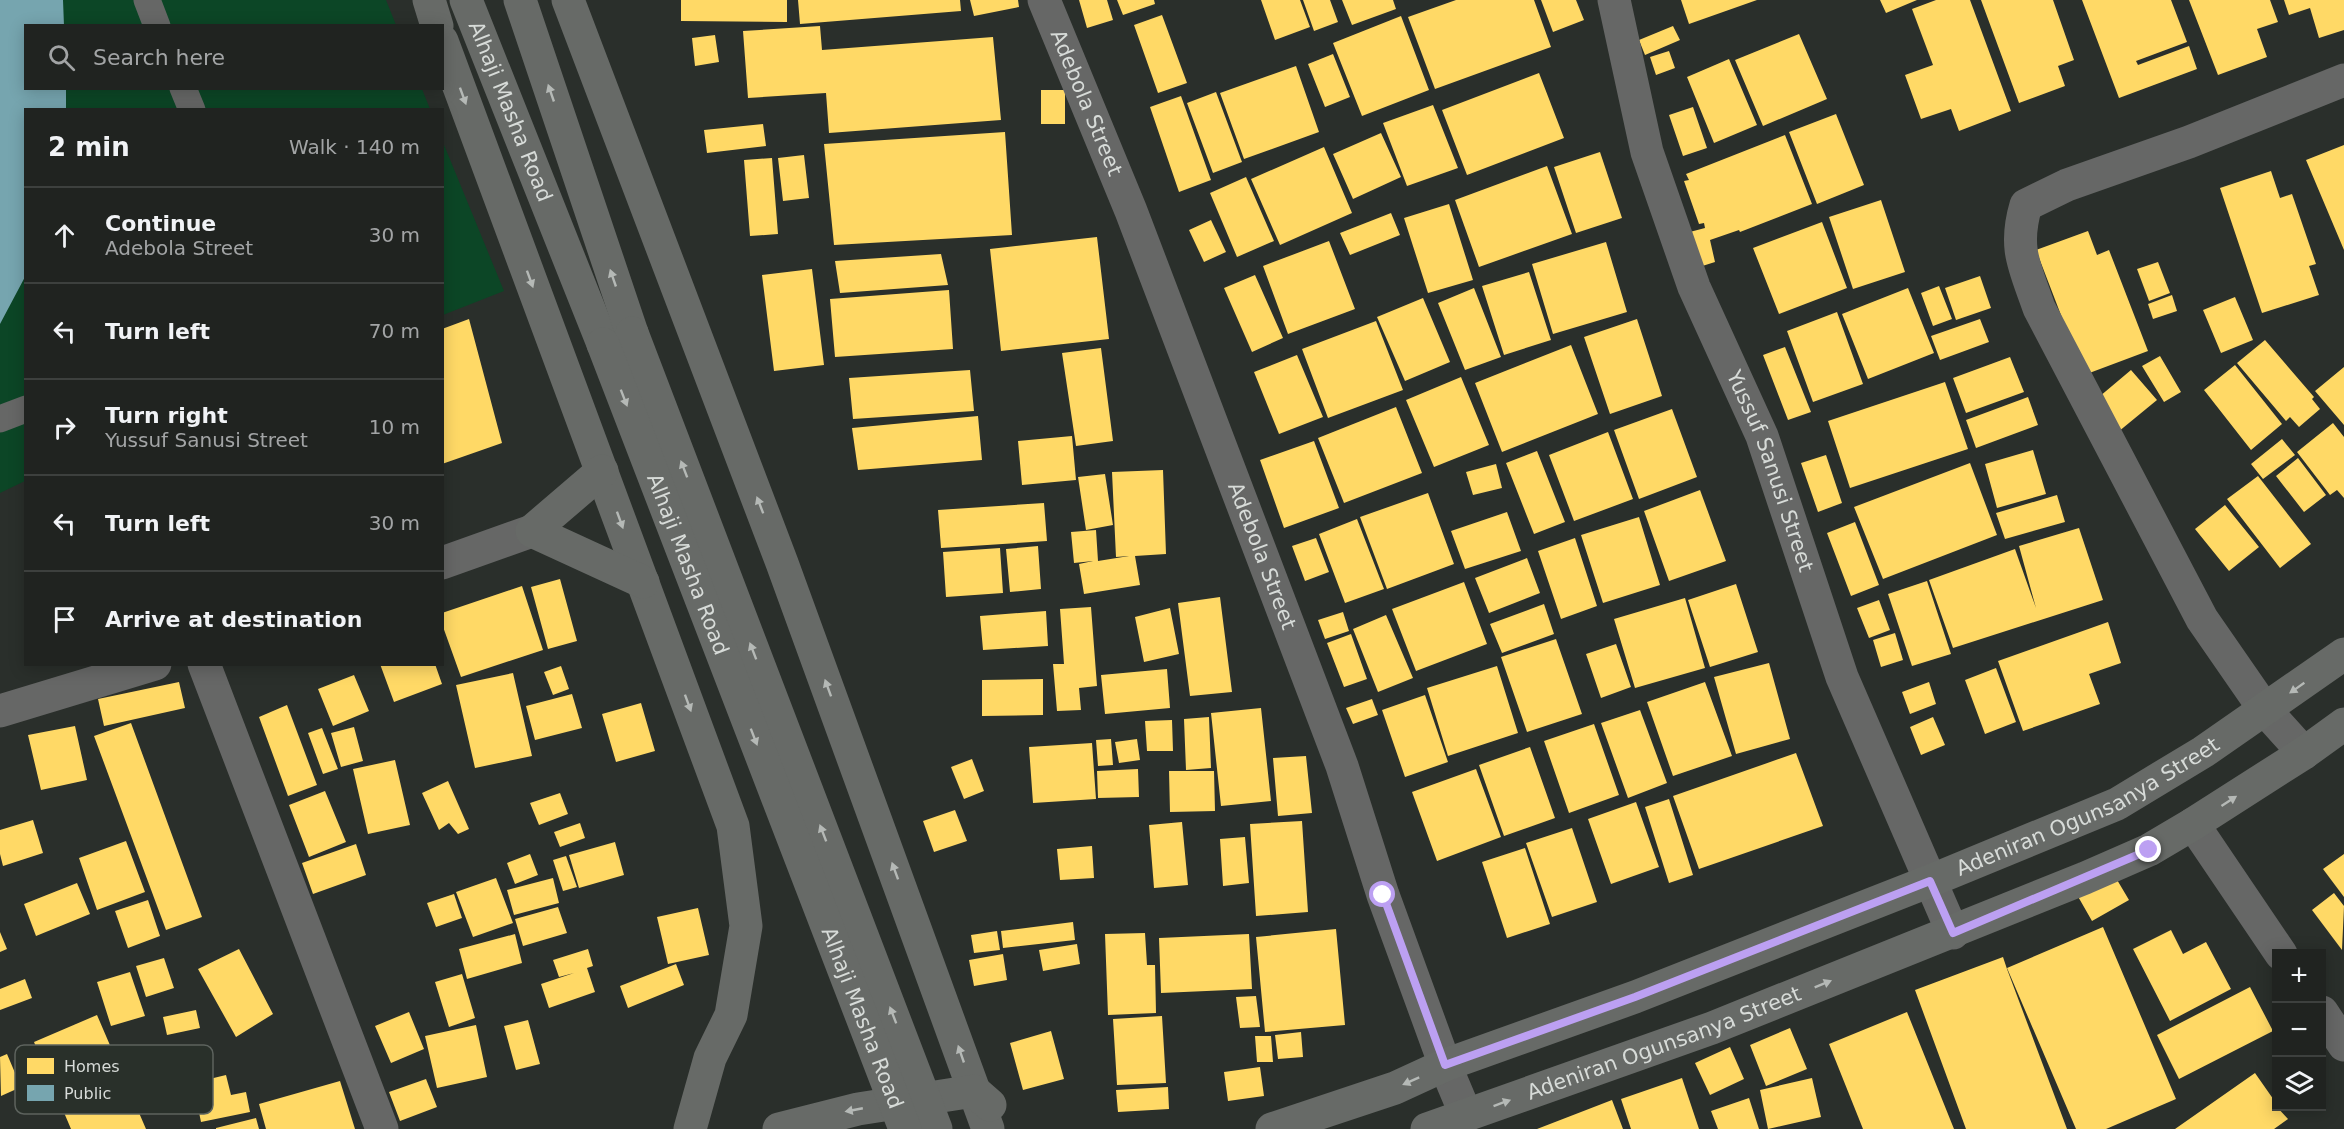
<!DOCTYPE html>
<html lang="en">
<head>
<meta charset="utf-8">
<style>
  body { margin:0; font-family:"DejaVu Sans",sans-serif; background:#2d2f2d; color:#f1f3f6 }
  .controls { position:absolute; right:18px; bottom:18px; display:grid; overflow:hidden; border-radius:0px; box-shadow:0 3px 15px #0003 }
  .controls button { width:54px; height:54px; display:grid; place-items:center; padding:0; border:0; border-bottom:2px solid #3d403e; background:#202320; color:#f1f3f6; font:30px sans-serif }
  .stop { position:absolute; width:18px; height:18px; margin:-14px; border:4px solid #bca0f2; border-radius:50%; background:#fff }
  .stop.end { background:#bca0f2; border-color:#fff; box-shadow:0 2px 6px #0008 }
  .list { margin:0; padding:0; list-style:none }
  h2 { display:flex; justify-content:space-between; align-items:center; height:78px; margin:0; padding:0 24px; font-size:26px }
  h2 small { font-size:20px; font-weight:400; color:#a2a4a5 }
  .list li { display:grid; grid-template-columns:39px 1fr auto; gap:18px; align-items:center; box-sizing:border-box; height:96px; padding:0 24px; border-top:2px solid #3d403e }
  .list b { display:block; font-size:22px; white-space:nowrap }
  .list p { margin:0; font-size:20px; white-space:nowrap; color:#a2a4a5 }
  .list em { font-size:20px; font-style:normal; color:#a2a4a5 }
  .icon { flex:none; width:33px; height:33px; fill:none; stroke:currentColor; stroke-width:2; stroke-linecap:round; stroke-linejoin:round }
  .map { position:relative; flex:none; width:2344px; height:1129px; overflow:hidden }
  .search { position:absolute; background:#202320; box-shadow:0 3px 15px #0003; left:24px; top:24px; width:420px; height:66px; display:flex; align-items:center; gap:15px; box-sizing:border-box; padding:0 21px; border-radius:0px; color:#a2a4a5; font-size:22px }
  .panel { position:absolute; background:#202320; box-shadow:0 3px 15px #0003; left:24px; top:108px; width:420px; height:558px; border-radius:0px }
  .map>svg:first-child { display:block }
</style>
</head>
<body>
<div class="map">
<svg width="2344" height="1129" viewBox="0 0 2344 1129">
  <rect width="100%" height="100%" fill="#2a2f2b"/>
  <!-- green -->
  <path fill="#0c4626" d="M0,0H386L396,25L26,26V88L422,89L430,109L26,110L25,481L0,493Z
    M442,140L504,291L443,315H442Z"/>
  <!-- homes -->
  <path fill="#ffd966" d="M681,0H787V22L681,21Z
    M798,0H960L961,11L800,24Z
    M970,0H1018L1019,7L974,16Z
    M1079,0H1107L1113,20L1087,28Z
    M1117,0H1154L1155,4L1123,15Z
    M1261,0H1300L1310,27L1275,40Z
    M1303,0H1330L1338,22L1314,31Z
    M1342,0H1393L1396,9L1352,25Z
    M1456,0H1534L1551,47L1435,89L1408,17Z
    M1541,0H1576L1584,20L1553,32Z
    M1681,0H1757L1689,24Z
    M1880,0H1917L1886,13Z
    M1936,0H1970L2011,111L1959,131L1951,109L1921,119L1905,75L1933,65L1912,9Z
    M1981,0H2053L2074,60L2058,66L2065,86L2019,103Z
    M2082,0H2171L2187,42L2136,61L2138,65L2189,46L2197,69L2119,98Z
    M2189,0H2270L2278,22L2257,29L2267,57L2218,75Z
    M2284,0H2344V30L2319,38L2310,8L2289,15Z
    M1162,15L1187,83L1158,93L1134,25Z
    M1401,16L1429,90L1362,116L1333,43Z
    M820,26L822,50L993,37L1001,120L829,133L826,93L748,98L743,31Z
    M1673,26L1680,40L1645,55L1639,40Z
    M1799,34L1827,99L1763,126L1735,60Z
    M715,35L719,62L695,66L692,38Z
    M1669,51L1675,68L1656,75L1650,57Z
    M1333,54L1350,97L1325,107L1308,64Z
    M1729,59L1757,125L1714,143L1687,77Z
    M1296,66L1319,132L1244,159L1220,93Z
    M1539,73L1564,138L1467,175L1442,110Z
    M1041,90H1065V124H1041Z
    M1216,92L1242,162L1213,173L1187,103Z
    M1181,96L1211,180L1179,192L1150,107Z
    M1433,105L1458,168L1407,186L1383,123Z
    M1693,107L1707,148L1683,156L1669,115Z
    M1836,114L1864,185L1817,204L1789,132Z
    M763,124L766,146L707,153L704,130Z
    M1005,132L1012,235L834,245L824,144Z
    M1381,133L1401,177L1353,199L1333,154Z
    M1785,135L1812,204L1740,232L1739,230L1710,240L1715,262L1696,268L1686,233L1705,228L1704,223L1699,224L1684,181L1689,180L1686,174Z
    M2344,145V250L2306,160Z
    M1324,147L1352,213L1280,245L1251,179Z
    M1600,152L1622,218L1576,233L1554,167Z
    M804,155L809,198L783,201L778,158Z
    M772,158L778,234L750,236L744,160Z
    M1547,166L1572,234L1479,267L1455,200Z
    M2271,171L2280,198L2292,194L2316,264L2309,266L2319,295L2262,313L2220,188Z
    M1246,177L1274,241L1237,257L1210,193Z
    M1881,200L1905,272L1853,289L1829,217Z
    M1449,204L1473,280L1428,293L1404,218Z
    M1391,213L1400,235L1350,255L1340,233Z
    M1211,220L1226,252L1204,262L1189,230Z
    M1822,222L1847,288L1779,314L1753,248Z
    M2088,231L2097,255L2109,250L2148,351L2084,375L2036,250Z
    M1097,237L1109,339L1001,351L990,249Z
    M1329,241L1355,309L1288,334L1263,266Z
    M1606,242L1627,312L1553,334L1532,264Z
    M941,254L948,285L840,293L835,261Z
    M2158,262L2170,293L2149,301L2137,269Z
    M812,269L824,365L774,371L762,275Z
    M1529,272L1551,340L1504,355L1482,286Z
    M1255,275L1283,338L1252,352L1224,288Z
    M1980,276L1991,308L1956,320L1945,288Z
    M1939,286L1952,319L1933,326L1921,293Z
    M1474,288L1501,357L1465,370L1438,303Z
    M1908,288L1934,353L1868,379L1842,314Z
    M949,290L953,349L835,357L830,299Z
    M2172,295L2177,311L2153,319L2148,304Z
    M2235,297L2253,340L2221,353L2203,310Z
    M1423,298L1450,362L1405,381L1377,317Z
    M1837,312L1863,384L1813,402L1787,331Z
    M469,319L502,443L442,464V329Z
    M1637,319L1662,396L1610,414L1584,337Z
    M1980,319L1989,342L1940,360L1931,336Z
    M1376,321L1403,390L1328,418L1302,349Z
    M2265,340L2314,397L2312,399L2320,409L2299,427L2290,417L2286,421L2237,363Z
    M1571,345L1598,414L1502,452L1475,383Z
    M1785,347L1811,412L1788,420L1763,355Z
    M1101,348L1113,441L1076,446L1062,353Z
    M1297,355L1323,417L1279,434L1254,372Z
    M2160,356L2181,392L2164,402L2142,366Z
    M2010,357L2024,392L1966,413L1953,378Z
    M2235,365L2282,424L2251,450L2204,390Z
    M2344,367V425L2315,391Z
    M970,370L974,411L853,419L849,378Z
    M2131,370L2157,400L2118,432L2093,402Z
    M1461,377L1489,445L1434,467L1406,400Z
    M1945,382L1968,449L1850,488L1828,421Z
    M2028,397L2038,425L1976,448L1966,420Z
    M1396,407L1422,473L1344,503L1318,438Z
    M1672,409L1697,477L1639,499L1614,430Z
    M978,416L982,460L858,470L852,428Z
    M2333,423L2344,437V498L2337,490L2330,495L2297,452Z
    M1608,432L1633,499L1574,521L1549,455Z
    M1072,436L1076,480L1022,485L1018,441Z
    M2282,439L2295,455L2263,479L2251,464Z
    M1314,441L1339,508L1284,528L1260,460Z
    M2033,450L2046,494L1997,508L1985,464Z
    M1537,451L1565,522L1534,534L1506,463Z
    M1826,455L1842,503L1818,512L1801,463Z
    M2298,458L2326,495L2304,512L2276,476Z
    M1970,463L1997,535L1883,579L1854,507Z
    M1496,464L1502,488L1473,495L1466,472Z
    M1163,470L1166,554L1135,556L1140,585L1084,594L1079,564L1093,561L1074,563L1071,532L1096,530L1098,561L1129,556L1116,557L1112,472Z
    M1105,474L1113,525L1086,530L1078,477Z
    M2258,476L2311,544L2280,568L2227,499Z
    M1700,490L1726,561L1669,581L1644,511Z
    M1428,493L1454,564L1387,589L1360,517Z
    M2057,495L2065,522L2005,539L1996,513Z
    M1044,503L1047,541L941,548L938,510Z
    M2225,505L2259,547L2229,571L2195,529Z
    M1507,512L1521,551L1465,569L1451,531Z
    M1639,517L1660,585L1603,603L1581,535Z
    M1357,519L1384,589L1345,603L1319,534Z
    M1855,522L1879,585L1851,596L1827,533Z
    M2079,528L2103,600L1953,648L1929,580L2015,549L2036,608L2019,546Z
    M1316,538L1329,572L1305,581L1292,546Z
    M1575,538L1597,606L1561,619L1538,551Z
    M1038,546L1041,589L1010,592L1006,549Z
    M1000,548L1003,593L946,597L943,552Z
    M1527,558L1540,593L1489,613L1475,578Z
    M560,579L577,641L548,649L531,587Z
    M1927,581L1951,654L1912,666L1888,594Z
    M1464,582L1487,644L1416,671L1392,609Z
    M1736,584L1758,652L1710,667L1688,600Z
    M522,586L543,650L461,677L442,624V613Z
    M1220,597L1232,692L1190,696L1178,603Z
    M1685,598L1705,668L1635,688L1614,619Z
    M1879,600L1890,630L1869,638L1857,608Z
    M1544,604L1554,634L1502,653L1490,624Z
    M1091,607L1097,686L1079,688L1081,710L1057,711L1053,664H1064L1060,609Z
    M1170,608L1179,654L1144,662L1135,617Z
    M1046,611L1048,646L983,650L980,616Z
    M1343,612L1349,631L1325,639L1318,620Z
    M1386,615L1413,678L1378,692L1353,629Z
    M2108,622L2121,663L2089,674L2100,704L2023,731L1998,661Z
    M1895,633L1903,660L1881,667L1873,640Z
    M1351,634L1367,679L1344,687L1327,643Z
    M1556,639L1582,714L1527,732L1501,657Z
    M1616,644L1631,687L1601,698L1586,654Z
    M1769,663L1790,739L1736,754L1714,677Z
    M380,664H435L442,684L394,702Z
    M561,666L569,689L553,695L544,672Z
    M1497,666L1518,733L1448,756L1427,688Z
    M1996,668L2016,722L1985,734L1965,680Z
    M1167,669L1170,708L1105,714L1101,675Z
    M513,673L532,756L475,768L456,685Z
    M354,675L369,711L333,726L318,689Z
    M1043,679V715L982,716V680Z
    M179,682L185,708L104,726L98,699Z
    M1705,682L1732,756L1673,776L1647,702Z
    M1929,682L1936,704L1910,714L1902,692Z
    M572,694L582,728L535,740L526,706Z
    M1425,695L1448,762L1405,777L1382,710Z
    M1372,699L1378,715L1353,724L1346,708Z
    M641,703L655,751L616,762L602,714Z
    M287,705L317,785L288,796L259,717Z
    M1261,708L1271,801L1221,806L1211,713Z
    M1640,710L1667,783L1628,798L1601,723Z
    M1209,717L1211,768L1186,770L1184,719Z
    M1933,717L1945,745L1921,755L1910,727Z
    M1172,720L1173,751H1147L1145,721Z
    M131,723L202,917L166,930L94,736Z
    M1594,724L1619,795L1569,813L1544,741Z
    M75,726L87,780L41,790L28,735Z
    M354,727L363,761L341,767L331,733Z
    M322,728L338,769L323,774L308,733Z
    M1111,739L1113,765L1098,766L1096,740Z
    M1137,739L1140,760L1119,763L1115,742Z
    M1092,743L1096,799L1033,803L1029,747Z
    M1530,747L1555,818L1504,836L1479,765Z
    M1796,753L1823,826L1699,869L1673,796Z
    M1306,756L1312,813L1278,816L1273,758Z
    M972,759L984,791L964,799L951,767Z
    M395,760L410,825L368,834L353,769Z
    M1138,769L1139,797L1098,798L1097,771Z
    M1476,769L1501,837L1437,861L1412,792Z
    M1169,771H1214L1215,811L1170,812Z
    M448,781L469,829L458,834L449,823L439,830L422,793Z
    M325,791L346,842L309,857L289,805Z
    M560,793L568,814L539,825L530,803Z
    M1669,799L1693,875L1669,883L1645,807Z
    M1636,802L1659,867L1611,884L1588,819Z
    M955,810L967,841L934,852L923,821Z
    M33,820L43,853L3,866L0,854V830Z
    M1302,821L1308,912L1256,916L1250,824Z
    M1182,822L1188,885L1154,888L1149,825Z
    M580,823L585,838L560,847L554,832Z
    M1572,828L1597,902L1552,917L1526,843Z
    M1245,837L1249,883L1223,886L1220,839Z
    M126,841L145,892L97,910L79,858Z
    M615,842L624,875L579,888L569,855Z
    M356,844L366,875L313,894L302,863Z
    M1092,846L1094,878L1060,880L1057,849Z
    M1525,848L1550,924L1507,938L1482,862Z
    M530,854L538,875L515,884L507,863Z
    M2344,854V897L2323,869Z
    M566,856L577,887L563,891L553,860Z
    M2113,873L2129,900L2092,921L2076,893Z
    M496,878L513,923L473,937L456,892Z
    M553,878L559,903L514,915L507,890Z
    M77,883L90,914L36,936L24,904Z
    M2334,893L2344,906L2342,950L2312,910Z
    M454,894L462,918L436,927L427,903Z
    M148,900L160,936L128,948L115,911Z
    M558,907L567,933L523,946L515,919Z
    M698,908L709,955L668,964L657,917Z
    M1073,922L1075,940L1003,948L1001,931Z
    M2103,927L2176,1099L2106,1129H2076L2007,968Z
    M1336,929L1345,1025L1265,1032L1256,937Z
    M2171,930L2183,954L2206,942L2231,989L2170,1021L2133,949Z
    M997,931L1000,950L974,953L971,935Z
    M0,932L7,949L0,952Z
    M1145,933L1147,965H1155L1156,1013L1108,1015L1105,934Z
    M515,934L522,963L467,979L459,949Z
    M1249,934L1252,989L1161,993L1159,938Z
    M1077,944L1080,964L1043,971L1039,950Z
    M239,949L273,1014L236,1037L198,969Z
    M588,949L593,966L587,968L595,992L549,1008L541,984L574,973L559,977L553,960Z
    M1003,954L1007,980L974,986L969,960Z
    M2003,957L2007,969L2067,1129H1966L1915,990Z
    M164,958L174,988L146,997L136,966Z
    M676,964L684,985L628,1008L620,986Z
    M130,972L145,1016L111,1026L97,982Z
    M462,974L475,1018L449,1027L435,982Z
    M25,979L32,998L0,1010V989Z
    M2250,987L2273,1031L2179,1079L2157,1035Z
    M1256,996L1260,1027L1240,1028L1236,997Z
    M196,1010L200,1028L167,1035L163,1017Z
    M409,1012L424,1049L391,1063L375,1026Z
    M1907,1012L1954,1129H1863L1829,1044Z
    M97,1015L146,1129H71L34,1042Z
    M1162,1016L1166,1083L1117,1085L1113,1019Z
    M528,1020L540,1064L516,1070L504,1026Z
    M476,1025L487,1077L437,1088L425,1036Z
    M1790,1028L1807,1069L1766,1086L1750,1045Z
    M1051,1031L1064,1079L1023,1090L1010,1043Z
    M1301,1032L1303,1057L1278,1059L1275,1035Z
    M1255,1036H1271L1273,1062H1257Z
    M1730,1047L1744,1079L1710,1095L1695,1063Z
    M7,1054L21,1087L1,1096L0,1057Z
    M1260,1067L1264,1096L1228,1101L1224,1072Z
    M2255,1073L2276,1103V1106L2288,1119L2274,1129H2175Z
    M226,1075L231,1095L246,1092L250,1112L201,1122L193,1083Z
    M1682,1078L1699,1129H1631L1621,1099Z
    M1812,1078L1821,1117L1768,1129L1760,1090Z
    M426,1079L437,1107L400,1121L389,1092Z
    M340,1081L355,1129H266L259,1104Z
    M1168,1087L1169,1109L1118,1112L1116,1090Z
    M1749,1098L1759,1129H1718L1711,1111Z
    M1612,1100L1623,1129H1537Z
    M256,1118L259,1129H216V1128Z"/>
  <!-- public -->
  <path fill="#76a5af" d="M0,0H63L64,26H26V88H66V110H26V275L0,324Z"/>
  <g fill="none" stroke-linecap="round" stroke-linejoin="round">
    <!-- lane -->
    <path stroke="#666766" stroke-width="27" d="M147,0L157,26
      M183,88L192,110
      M0,419L26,409"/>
    <!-- street -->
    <g stroke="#666766" stroke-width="33">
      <path id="s1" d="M1044,0L1131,211L1342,766L1383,895L1445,1065L1466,1115"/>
      <path id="s2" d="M1614,0L1647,152L1694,287L1762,436L1842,677L1953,933"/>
      <path d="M442,563L532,531"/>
      <path d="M204,664L382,1129"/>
      <path d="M0,711L155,664"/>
      <path d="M2304,753L2265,710L2202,619L2039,308C2025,267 2013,249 2026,205L2067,185L2189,142L2344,80"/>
      <path d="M2193,824L2281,954"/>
      <path d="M2322,1012L2344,1045"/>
    </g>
    <!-- secondary -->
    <g stroke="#676a67" stroke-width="33">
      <path d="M429,0L437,26"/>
      <path id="s3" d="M466,0L603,344"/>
      <path d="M520,0L632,333"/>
      <path d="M568,0L782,563L988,1129"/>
      <path d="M442,41L733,826L746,926L731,1015L710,1058L690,1129"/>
      <path d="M602,471L532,531L643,582"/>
      <path d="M779,1129L858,1109L974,1091L990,1105"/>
      <path id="s4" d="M1272,1129L1395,1088L1445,1065L1635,997L1930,881L2117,804L2203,752L2344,654"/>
      <path id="s5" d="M1427,1129L1712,1028L2085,878L2149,850L2193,824L2304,753L2344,724"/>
    </g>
    <!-- secondary-bridge -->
    <g stroke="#676a67" stroke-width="33">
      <path d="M632,333L936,1129"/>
      <path id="s6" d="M603,344L905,1129"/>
    </g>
  </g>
  <!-- one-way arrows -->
  <defs><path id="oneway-solid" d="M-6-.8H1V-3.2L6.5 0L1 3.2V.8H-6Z" transform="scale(1.5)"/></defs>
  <g fill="#b5b9b6">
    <use href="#oneway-solid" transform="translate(551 93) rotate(-109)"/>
    <use href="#oneway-solid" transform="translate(463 96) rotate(70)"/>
    <use href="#oneway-solid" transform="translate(613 278) rotate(-109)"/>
    <use href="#oneway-solid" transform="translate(530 279) rotate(70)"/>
    <use href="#oneway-solid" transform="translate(624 398) rotate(69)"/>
    <use href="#oneway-solid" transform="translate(684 469) rotate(-111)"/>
    <use href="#oneway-solid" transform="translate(760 505) rotate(-111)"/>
    <use href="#oneway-solid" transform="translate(620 520) rotate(70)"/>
    <use href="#oneway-solid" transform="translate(753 651) rotate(-111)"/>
    <use href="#oneway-solid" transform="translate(828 688) rotate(-110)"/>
    <use href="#oneway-solid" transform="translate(2297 688) rotate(145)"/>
    <use href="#oneway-solid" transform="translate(688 703) rotate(70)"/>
    <use href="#oneway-solid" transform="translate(754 737) rotate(69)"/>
    <use href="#oneway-solid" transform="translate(2229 801) rotate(-33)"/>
    <use href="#oneway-solid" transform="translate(823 833) rotate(-111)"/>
    <use href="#oneway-solid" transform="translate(895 871) rotate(-110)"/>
    <use href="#oneway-solid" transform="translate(1823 984) rotate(-22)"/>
    <use href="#oneway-solid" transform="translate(893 1015) rotate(-111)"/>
    <use href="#oneway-solid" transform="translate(961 1054) rotate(-109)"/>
    <use href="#oneway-solid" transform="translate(1411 1081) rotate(156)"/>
    <use href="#oneway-solid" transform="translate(1502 1103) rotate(-20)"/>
    <use href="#oneway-solid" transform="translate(854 1110) rotate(169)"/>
  </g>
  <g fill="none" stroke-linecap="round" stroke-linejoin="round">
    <!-- route -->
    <path stroke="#bca0f2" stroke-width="8" d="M1383,895L1445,1065L1635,997L1930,881L1953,933L2149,850"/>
  </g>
  <g text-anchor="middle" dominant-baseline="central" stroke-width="6" stroke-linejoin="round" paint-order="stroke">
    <!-- street labels -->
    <g font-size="21" fill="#d7dbd8" stroke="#29302a">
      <text stroke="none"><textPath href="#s1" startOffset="111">Adebola Street</textPath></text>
      <text stroke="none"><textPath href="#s3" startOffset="120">Alhaji Masha Road</textPath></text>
      <text stroke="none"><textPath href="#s2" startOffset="498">Yussuf Sanusi Street</textPath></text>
      <text stroke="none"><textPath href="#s1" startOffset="597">Adebola Street</textPath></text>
      <text stroke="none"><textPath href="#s6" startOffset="236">Alhaji Masha Road</textPath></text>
      <text stroke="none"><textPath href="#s4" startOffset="878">Adeniran Ogunsanya Street</textPath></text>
      <text stroke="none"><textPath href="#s6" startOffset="722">Alhaji Masha Road</textPath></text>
      <text stroke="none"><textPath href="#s5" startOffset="252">Adeniran Ogunsanya Street</textPath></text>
    </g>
  </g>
  <!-- legend -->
  <rect x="15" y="1045" width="198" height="69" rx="9" fill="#29302a" stroke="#5d635e" stroke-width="1.5"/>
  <rect x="27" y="1058" width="27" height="16" fill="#ffd966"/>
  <rect x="27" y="1085" width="27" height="16" fill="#76a5af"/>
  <g font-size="16" fill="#d7dbd8">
    <text x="64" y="1072">Homes</text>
    <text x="64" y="1099">Public</text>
  </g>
</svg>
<div class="controls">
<button>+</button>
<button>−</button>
<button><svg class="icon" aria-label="layers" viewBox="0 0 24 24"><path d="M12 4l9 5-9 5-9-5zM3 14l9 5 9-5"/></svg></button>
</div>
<div class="stop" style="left:1383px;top:895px"></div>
<div class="stop end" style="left:2149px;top:850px"></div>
<div class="search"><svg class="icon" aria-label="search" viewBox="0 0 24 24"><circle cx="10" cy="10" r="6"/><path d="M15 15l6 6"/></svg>Search here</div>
<section class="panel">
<h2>2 min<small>Walk · 140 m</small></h2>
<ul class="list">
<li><svg class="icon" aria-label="ahead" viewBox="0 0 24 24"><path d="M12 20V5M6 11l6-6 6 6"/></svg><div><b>Continue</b><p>Adebola Street</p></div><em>30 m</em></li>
<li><svg class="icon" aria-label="left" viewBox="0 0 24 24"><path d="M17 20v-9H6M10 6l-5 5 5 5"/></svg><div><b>Turn left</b></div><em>70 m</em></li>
<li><svg class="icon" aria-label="right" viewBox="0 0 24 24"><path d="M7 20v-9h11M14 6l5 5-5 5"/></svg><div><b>Turn right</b><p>Yussuf Sanusi Street</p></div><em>10 m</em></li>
<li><svg class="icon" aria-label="left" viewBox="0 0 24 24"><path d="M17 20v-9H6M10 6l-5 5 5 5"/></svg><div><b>Turn left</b></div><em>30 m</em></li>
<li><svg class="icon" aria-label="arrive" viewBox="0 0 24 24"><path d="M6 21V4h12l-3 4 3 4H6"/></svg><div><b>Arrive at destination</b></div></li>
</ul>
</section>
</div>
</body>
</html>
